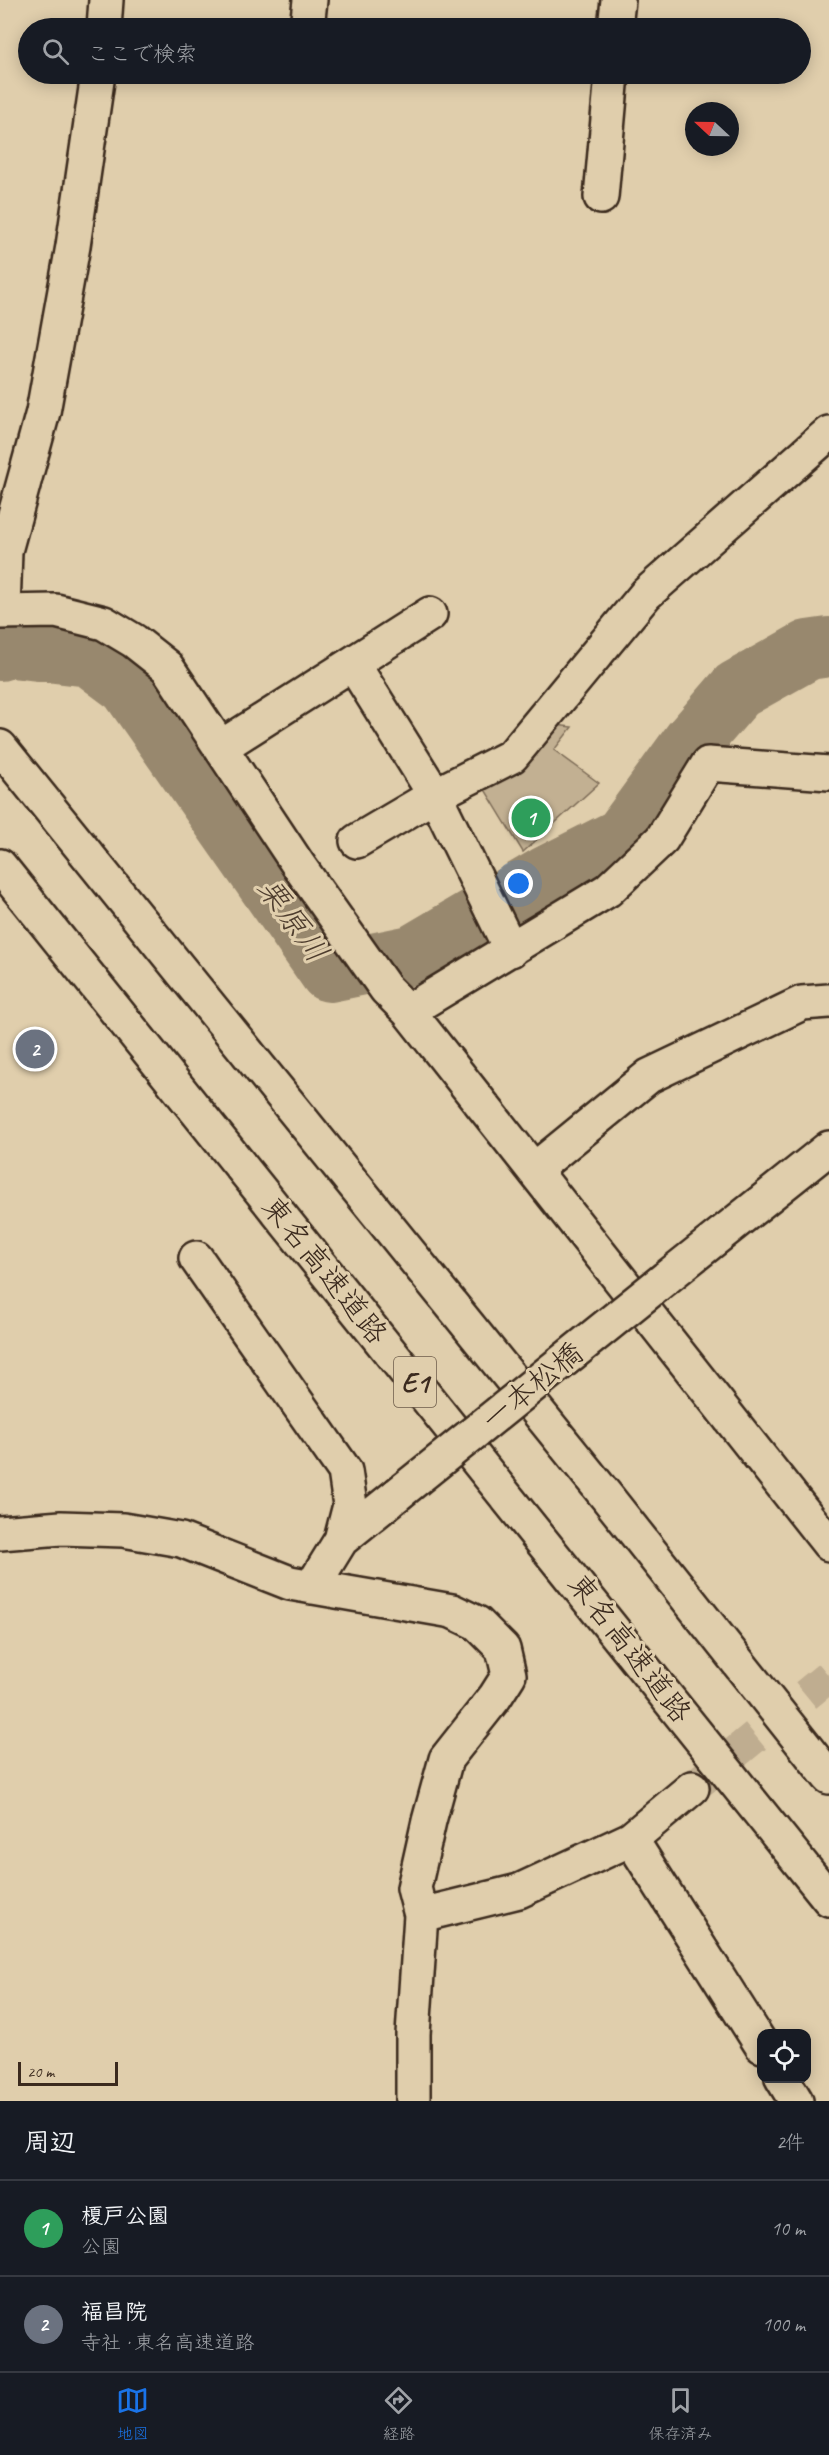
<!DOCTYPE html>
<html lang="ja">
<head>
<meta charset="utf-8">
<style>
  body { margin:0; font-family:Caveat,"Klee One",sans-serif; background:#20242c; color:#f1f3f6 }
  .controls { position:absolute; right:18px; bottom:18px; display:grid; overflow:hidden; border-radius:12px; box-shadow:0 3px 15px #0003 }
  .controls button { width:54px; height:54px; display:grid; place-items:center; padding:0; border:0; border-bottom:2px solid #363941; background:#171b24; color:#f1f3f6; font:30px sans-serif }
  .compass { position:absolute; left:685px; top:102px; width:54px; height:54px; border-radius:50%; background:#171b24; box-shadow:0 3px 15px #0003; rotate:292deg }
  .scale { position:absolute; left:18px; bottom:15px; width:100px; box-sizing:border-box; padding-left:6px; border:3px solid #3b2a1e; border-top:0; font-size:16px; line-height:21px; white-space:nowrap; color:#3b2a1e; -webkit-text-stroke:4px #e0ceac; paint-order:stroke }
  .you { position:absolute; left:519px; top:884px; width:21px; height:21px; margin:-15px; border:4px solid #fff; border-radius:50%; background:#1a73e8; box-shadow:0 0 0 9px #1a73e833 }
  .badge { display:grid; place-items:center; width:39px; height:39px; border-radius:50%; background:#1a73e8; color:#fff; font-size:20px; font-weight:700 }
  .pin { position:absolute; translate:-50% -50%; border:3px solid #fff; box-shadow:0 2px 6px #0006 }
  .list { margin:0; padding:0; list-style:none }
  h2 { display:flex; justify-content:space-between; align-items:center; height:78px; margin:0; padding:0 24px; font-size:26px }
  h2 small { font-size:20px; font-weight:400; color:#9ea1a6 }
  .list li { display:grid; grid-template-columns:39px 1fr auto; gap:18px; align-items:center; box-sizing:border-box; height:96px; padding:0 24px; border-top:2px solid #363941 }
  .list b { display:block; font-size:22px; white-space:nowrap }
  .list p { margin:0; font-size:20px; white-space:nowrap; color:#9ea1a6 }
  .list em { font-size:20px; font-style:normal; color:#9ea1a6 }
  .icon { flex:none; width:33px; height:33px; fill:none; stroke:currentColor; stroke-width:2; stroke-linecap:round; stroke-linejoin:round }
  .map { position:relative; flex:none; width:829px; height:2101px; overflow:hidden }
  .search { position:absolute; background:#171b24; box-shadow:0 3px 15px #0003; left:18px; right:18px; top:18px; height:66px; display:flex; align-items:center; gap:15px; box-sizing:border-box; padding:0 21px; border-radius:33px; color:#9ea1a6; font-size:22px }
  .sheet { height:270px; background:#171b24 }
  nav { display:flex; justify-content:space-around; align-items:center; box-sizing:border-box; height:84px; border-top:2px solid #363941; background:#171b24; font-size:16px; color:#9ea1a6 }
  nav a { display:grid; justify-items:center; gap:3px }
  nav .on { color:#1a73e8 }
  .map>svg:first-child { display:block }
</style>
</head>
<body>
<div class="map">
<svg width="829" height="2101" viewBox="0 0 829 2101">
  <rect width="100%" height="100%" fill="#e0ceac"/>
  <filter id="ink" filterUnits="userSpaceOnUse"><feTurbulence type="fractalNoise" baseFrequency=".0167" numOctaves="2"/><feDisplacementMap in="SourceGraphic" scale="12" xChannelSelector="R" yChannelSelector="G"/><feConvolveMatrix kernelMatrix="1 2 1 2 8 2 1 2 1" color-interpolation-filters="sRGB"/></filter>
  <g filter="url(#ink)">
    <!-- green -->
    <path fill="#c2b092" stroke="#7e6d58" stroke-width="1.5" d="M556,725L572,727L554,750L599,783L523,852L481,783Z"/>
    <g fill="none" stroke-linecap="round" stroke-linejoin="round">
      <!-- river -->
      <path stroke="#98886e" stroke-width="60" d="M0,651L4,647L90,657L129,686L329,972L412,955L546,876L623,837L693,741L737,690L808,650L829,647"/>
      <!-- minor-tunnel -->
      <path stroke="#bfad90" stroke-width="33" stroke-dasharray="33 16" stroke-linecap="butt" d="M692,1788L829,1676"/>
      <!-- minor casing -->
      <g stroke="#3b2a1e" stroke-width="38">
        <path id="minor" d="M104,28L106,0
          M307,28L310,0
          M615,28L618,0
          M601,197L612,74
          M0,541L5,551L3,610
          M5,551L43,412L73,246L98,74
          M0,612L56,611L104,623L134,641L167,667L299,866L386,989L408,1011L829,1544
          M353,664L435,795L511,950
          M221,747L430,614
          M357,841L435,795L512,756L646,594L829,433
          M408,1011L608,890L662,839L708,764L829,773
          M534,1170L649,1076L802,1003L829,1001
          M196,1258L345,1471L350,1505L341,1540L312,1587
          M666,1278L829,1148
          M0,1533L61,1528L123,1530L181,1540L290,1583L452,1611L477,1623L503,1649L509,1675L495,1697L446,1759L429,1821L414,1888L421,1915L413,2034V2101
          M341,1540L398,1494
          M631,1839L762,2046
          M421,1915L519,1891L631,1839L692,1788
          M782,2078L796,2101"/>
      </g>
      <!-- highway casing -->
      <g stroke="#3b2a1e" stroke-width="38">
        <path id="highway" d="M0,747L607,1497L829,1777
          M0,866C277,1210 555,1553 829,1899"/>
      </g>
      <!-- minor -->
      <use href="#minor" stroke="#e0ceac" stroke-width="33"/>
      <!-- highway -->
      <use href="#highway" stroke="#e0ceac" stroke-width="33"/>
      <!-- minor-bridge casing -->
      <g stroke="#3b2a1e" stroke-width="38" stroke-linecap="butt">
        <path id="minor-bridge" d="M398,1494L666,1278"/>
      </g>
      <!-- minor-bridge -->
      <use href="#minor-bridge" stroke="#e0ceac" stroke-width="33"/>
    </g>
  </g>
  <g text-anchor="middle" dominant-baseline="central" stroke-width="6" stroke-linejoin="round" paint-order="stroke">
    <!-- shield labels -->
    <rect fill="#e0ceac" stroke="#6c5b49" stroke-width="1.5" x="394" y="1357" width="42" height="50" rx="4.5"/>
    <g font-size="28" font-weight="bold" fill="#3b2a1e">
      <text x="415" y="1382">E1</text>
    </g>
    <!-- street labels -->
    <g font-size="30" fill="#3b2a1e" stroke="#e0ceac">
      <text transform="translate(325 1270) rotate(51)">東名高速道路</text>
      <text transform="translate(532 1386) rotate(-39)">一本松橋</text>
      <text transform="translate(630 1648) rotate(52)">東名高速道路</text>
    </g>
    <!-- water labels -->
    <g font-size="32" font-style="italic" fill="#4e3d2e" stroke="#e0ceac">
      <text transform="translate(293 920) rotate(54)">栗原川</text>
    </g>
  </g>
</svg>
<div class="controls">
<button><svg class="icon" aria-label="locate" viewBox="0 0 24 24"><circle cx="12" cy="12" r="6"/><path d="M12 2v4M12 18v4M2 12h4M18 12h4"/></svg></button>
</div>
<svg class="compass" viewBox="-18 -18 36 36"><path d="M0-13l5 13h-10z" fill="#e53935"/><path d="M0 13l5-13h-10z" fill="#9ea1a6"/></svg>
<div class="scale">20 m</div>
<div class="you"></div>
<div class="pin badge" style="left:531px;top:818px;background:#2e9e5b">1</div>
<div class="pin badge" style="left:35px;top:1049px;background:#6b7280">2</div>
<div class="search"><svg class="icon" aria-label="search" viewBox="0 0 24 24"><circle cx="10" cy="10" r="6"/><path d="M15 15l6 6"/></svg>ここで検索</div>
</div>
<section class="sheet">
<h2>周辺<small>2件</small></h2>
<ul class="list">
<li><span class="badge" style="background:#2e9e5b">1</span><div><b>榎戸公園</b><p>公園</p></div><em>10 m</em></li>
<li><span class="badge" style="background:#6b7280">2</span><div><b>福昌院</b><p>寺社 · 東名高速道路</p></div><em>100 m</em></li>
</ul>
</section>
<nav>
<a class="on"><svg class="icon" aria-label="map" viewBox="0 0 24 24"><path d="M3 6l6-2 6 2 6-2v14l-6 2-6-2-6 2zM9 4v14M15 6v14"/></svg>地図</a>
<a><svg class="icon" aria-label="directions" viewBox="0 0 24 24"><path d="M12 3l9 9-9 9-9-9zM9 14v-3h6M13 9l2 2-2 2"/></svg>経路</a>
<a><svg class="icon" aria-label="saved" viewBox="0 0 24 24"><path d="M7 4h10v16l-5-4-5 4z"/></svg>保存済み</a>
</nav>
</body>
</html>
